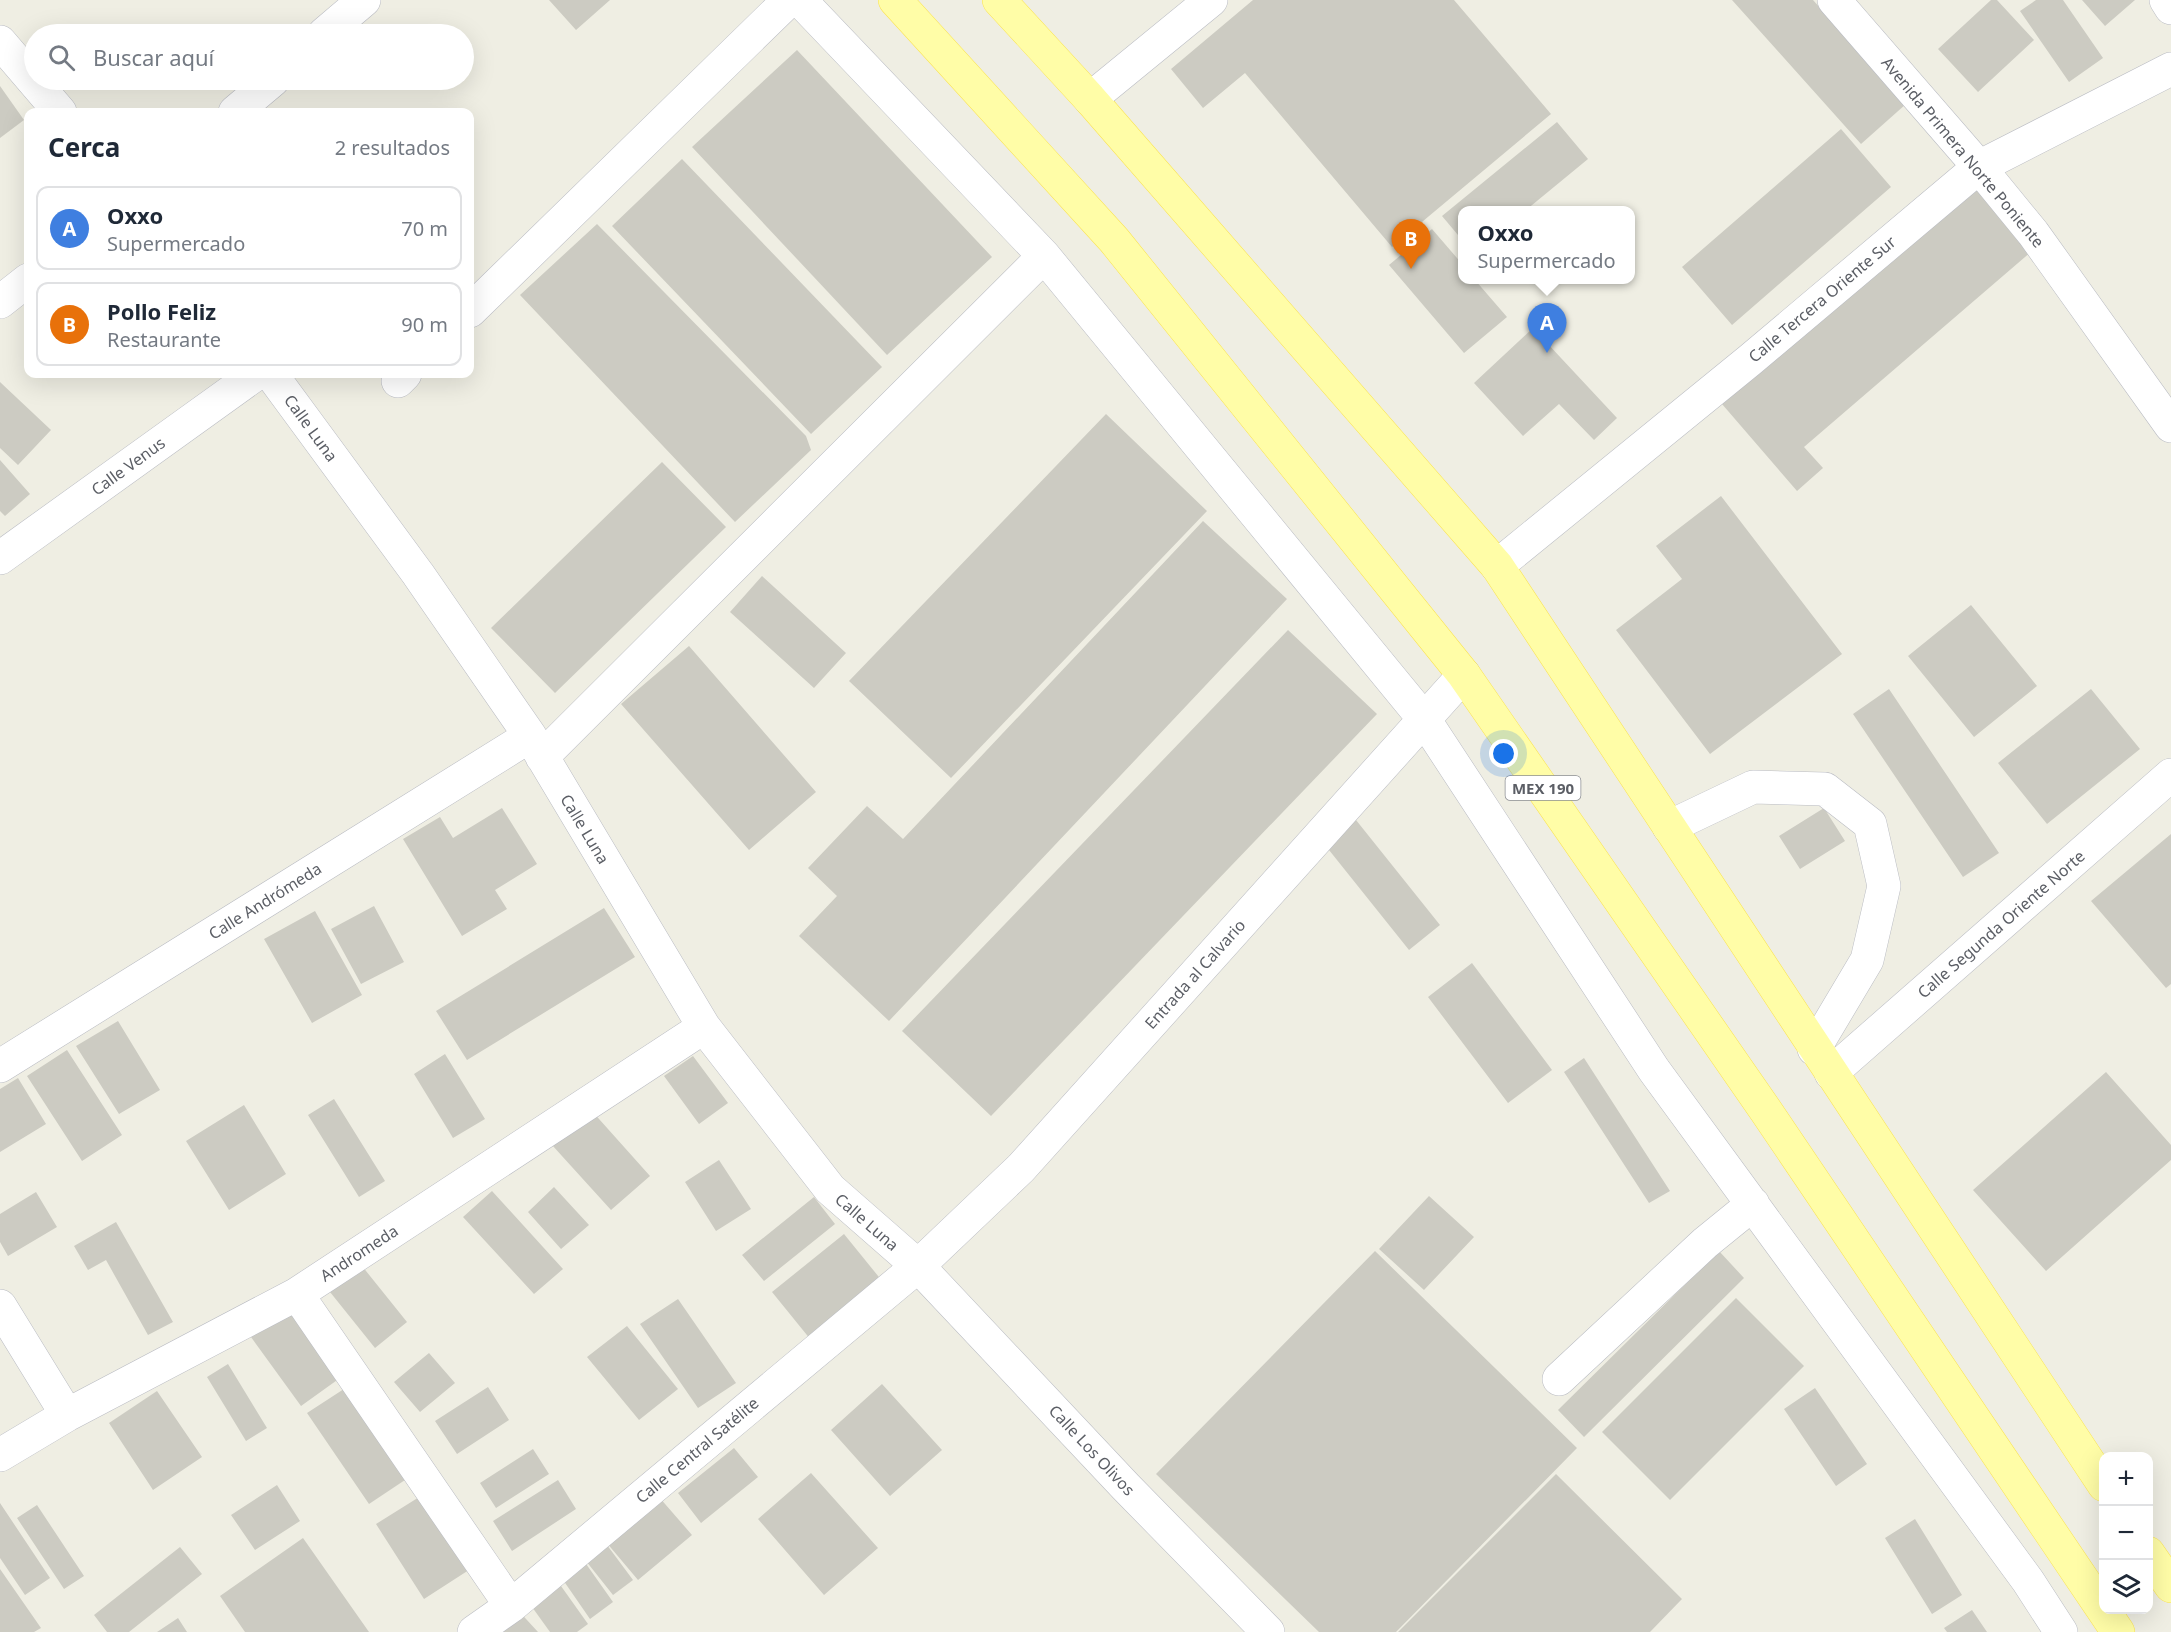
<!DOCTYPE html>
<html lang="es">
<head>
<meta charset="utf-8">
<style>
  body { margin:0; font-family:"Noto Sans",sans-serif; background:#f6f6f7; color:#1f2937 }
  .controls { position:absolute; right:18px; bottom:18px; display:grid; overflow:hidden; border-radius:12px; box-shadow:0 6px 24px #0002 }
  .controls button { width:54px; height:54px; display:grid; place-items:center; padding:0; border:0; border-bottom:2px solid #e0e1e3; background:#fff; color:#1f2937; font:30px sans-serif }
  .you { position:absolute; left:1504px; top:754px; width:21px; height:21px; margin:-15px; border:4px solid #fff; border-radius:50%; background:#1a73e8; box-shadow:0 0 0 9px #1a73e833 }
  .badge { display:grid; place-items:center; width:39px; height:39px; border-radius:50%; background:#b45309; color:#fff; font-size:20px; font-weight:700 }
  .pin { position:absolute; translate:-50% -50px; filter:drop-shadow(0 2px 3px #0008) }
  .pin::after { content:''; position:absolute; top:32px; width:21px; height:18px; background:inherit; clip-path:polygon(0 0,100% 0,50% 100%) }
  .popup { position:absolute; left:1458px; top:206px; width:177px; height:78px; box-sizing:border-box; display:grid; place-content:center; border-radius:12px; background:#fff; filter:drop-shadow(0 2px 4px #0005); font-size:20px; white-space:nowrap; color:#747a83 }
  .popup b { font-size:22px; color:#1f2937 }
  .popup::after { content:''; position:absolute; left:50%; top:100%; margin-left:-12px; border:12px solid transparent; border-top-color:#fff }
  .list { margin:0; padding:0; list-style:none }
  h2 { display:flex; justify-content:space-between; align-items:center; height:78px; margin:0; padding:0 24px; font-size:26px }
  h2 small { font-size:20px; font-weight:400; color:#747a83 }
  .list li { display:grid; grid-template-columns:39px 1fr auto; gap:18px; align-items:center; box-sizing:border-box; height:84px; margin:0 12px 12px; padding:0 12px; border:2px solid #e0e1e3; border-radius:12px }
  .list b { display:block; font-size:22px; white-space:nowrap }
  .list p { margin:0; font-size:20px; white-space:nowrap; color:#747a83 }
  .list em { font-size:20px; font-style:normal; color:#747a83 }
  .icon { flex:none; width:33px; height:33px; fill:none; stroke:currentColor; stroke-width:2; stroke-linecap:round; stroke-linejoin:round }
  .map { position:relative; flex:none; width:2171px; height:1632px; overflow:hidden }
  .search { position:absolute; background:#fff; box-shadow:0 6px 24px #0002; left:24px; top:24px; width:450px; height:66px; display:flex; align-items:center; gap:15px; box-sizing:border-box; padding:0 21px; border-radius:33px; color:#747a83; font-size:22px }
  .panel { position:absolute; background:#fff; box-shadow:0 6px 24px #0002; left:24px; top:108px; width:450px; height:270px; border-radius:12px }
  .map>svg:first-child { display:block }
</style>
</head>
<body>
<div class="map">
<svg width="2171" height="1632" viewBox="0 0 2171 1632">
  <rect width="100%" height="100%" fill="#efeee3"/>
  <!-- building -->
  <path fill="#cccbc2" d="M549,0H610L576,30Z
    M1253,0H1454L1551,114L1392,247L1245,73L1203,108L1171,69Z
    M1732,0H1813L1906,104L1861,144Z
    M1991,0H1997L2034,40L1978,92L1938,49Z
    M2036,0H2063L2103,58L2069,82L2020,11Z
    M2082,0H2135L2105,26Z
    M797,50L992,257L887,355L692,147Z
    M0,86L24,120L0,138Z
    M1557,122L1588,159L1526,210H1463V241L1442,216Z
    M1841,129L1891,187L1732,325L1682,267Z
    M682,159L882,367L811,434L612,226Z
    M1976,187L2032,251L1804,447L1823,468L1797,491L1722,404Z
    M597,224L806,436L811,450L735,522L520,295Z
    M1432,229L1463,265V280H1475L1507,317L1464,353L1389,265Z
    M1533,328L1617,418L1594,440L1559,404L1523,436L1474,383Z
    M0,382L51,430L18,465L0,448Z
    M1106,414L1207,511L951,778L849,681Z
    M0,460L30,494L5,516L0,511Z
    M662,462L726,527L555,693L491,628Z
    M1721,496L1842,654L1710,754L1616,630L1682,579L1656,546Z
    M1203,521L1287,599L889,1021L799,936L837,896L808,868L867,806L903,839Z
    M762,576L846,653L814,688L730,612Z
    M1971,605L2037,686L1974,737L1908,656Z
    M1288,630L1377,714L991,1116L902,1031Z
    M689,646L816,792L749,850L621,704Z
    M1889,689L1999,853L1963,877L1853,714Z
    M2091,689L2140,749L2047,824L1998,763Z
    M502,808L537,864L495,890L507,909L462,936L403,839L440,817L453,838Z
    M1824,808L1845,841L1800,869L1779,836Z
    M1356,820L1440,925L1409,950L1325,845Z
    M2171,834V984L2166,988L2091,901Z
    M374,906L404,962L361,984L331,929Z
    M604,908L635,957L467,1060L436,1011Z
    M315,911L362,995L312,1023L264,939Z
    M1472,963L1552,1070L1508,1103L1428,997Z
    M118,1021L160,1090L119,1114L76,1046Z
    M67,1050L122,1135L82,1161L27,1076Z
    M445,1054L485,1119L453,1138L414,1074Z
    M693,1056L728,1103L699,1124L664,1076Z
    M1584,1058L1670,1191L1649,1203L1564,1072Z
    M2106,1072L2171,1145V1160L2046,1271L1973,1190Z
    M18,1078L46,1124L0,1152V1089Z
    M334,1099L385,1181L359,1197L308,1115Z
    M244,1105L286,1174L229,1210L186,1141Z
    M591,1110L650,1176L611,1210L552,1145Z
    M719,1160L751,1209L716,1231L685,1182Z
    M554,1187L589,1225L561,1249L528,1212Z
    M492,1191L563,1269L534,1294L463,1217Z
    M36,1192L57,1227L8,1256L0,1242V1214Z
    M1429,1196L1474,1237L1424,1290L1379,1249Z
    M814,1197L835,1224L764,1281L742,1255Z
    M116,1222L173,1322L148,1335L106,1260L88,1270L74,1246Z
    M844,1234L887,1287L815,1345L772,1292Z
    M1375,1251L1577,1448L1396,1632H1319L1156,1474Z
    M1719,1251L1744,1278L1584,1437L1558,1410Z
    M362,1266L407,1322L375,1348L330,1292Z
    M1736,1298L1804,1366L1670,1500L1602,1432Z
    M678,1299L736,1383L698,1408L640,1324Z
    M290,1310L340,1378L301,1406L251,1337Z
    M627,1326L678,1389L639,1420L587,1357Z
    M429,1353L455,1383L420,1412L394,1382Z
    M228,1364L267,1428L246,1441L207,1377Z
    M882,1384L942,1450L890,1496L831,1430Z
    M347,1387L408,1478L369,1504L307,1413Z
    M488,1387L509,1420L457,1454L435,1421Z
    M1815,1388L1867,1464L1836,1486L1784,1409Z
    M157,1391L202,1457L153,1490L109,1423Z
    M734,1448L758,1477L701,1523L678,1493Z
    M533,1449L549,1474L496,1508L480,1483Z
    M811,1473L878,1548L824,1595L758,1519Z
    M1556,1474L1682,1599L1650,1632H1398Z
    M558,1480L576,1509L512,1551L493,1521Z
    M277,1485L300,1521L255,1550L231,1515Z
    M424,1494L472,1568L424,1599L376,1524Z
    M659,1497L692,1535L638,1580L606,1542Z
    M0,1503L50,1578L25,1595L0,1558Z
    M37,1505L84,1576L64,1589L17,1518Z
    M1915,1519L1962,1595L1932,1614L1885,1538Z
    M303,1538L369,1632H245L220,1596Z
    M607,1545L633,1580L613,1595L586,1561Z
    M180,1547L202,1574L129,1632H107L94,1615Z
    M584,1561L613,1602L590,1619L561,1577Z
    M0,1569L41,1628L34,1632H0Z
    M556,1579L588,1624L577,1632H550L527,1600Z
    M515,1607L538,1632H488Z
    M1972,1610L1987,1632H1947L1944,1628Z
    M178,1618L187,1632H157Z"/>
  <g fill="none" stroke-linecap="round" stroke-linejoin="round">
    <!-- minor casing -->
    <g stroke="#babcc3" stroke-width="34">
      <path id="minor" d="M800,0L1044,256L1424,719L1654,1070L2028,1581L2061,1632
        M1834,0L1979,167L2033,233L2171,426
        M2166,0L2171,8
        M324,34L364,0
        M0,42L60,112
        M1090,99L1211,0
        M235,112L273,80
        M0,302L28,280
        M470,311L789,0
        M271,374L418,574L530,736L704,1027L830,1189L918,1266L1126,1487L1268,1632
        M398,381L405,374
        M0,558L256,374
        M1497,566L1750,360L1979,167L2171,69
        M542,757L1044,256
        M1669,827L1753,787L1825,789L1870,824L1884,886L1867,960L1814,1049
        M0,1066L530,736
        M1831,1073L2171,775
        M297,1294L511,1606
        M0,1306L67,1415
        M1559,1379L1705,1243L1753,1204
        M0,1455L67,1415L297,1294L704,1027
        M474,1632L511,1606L918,1266L1021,1168L1464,675"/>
    </g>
    <!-- major casing -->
    <g stroke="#fbe350" stroke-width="34">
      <path id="major" d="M895,0L1114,240L1464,675L1766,1111L2118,1632
        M999,0L1090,99L1497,566L2104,1485
        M2148,1553L2171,1586"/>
    </g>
    <!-- minor -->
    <use href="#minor" stroke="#fff" stroke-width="33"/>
    <!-- major -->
    <use href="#major" stroke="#fffda7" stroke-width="33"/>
  </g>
  <g text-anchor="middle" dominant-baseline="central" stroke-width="4.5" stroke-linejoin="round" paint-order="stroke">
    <!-- shield labels -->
    <rect fill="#fff" stroke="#8c8e93" stroke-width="1.5" x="1505.5" y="776" width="75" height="24" rx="4.5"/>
    <g font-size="15" font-weight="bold" fill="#5b5e65">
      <text x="1543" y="788">MEX 190</text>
    </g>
    <!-- street labels -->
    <g font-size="16" fill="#5b5e65" stroke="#fff">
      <text transform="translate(1963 152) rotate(50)">Avenida Primera Norte Poniente</text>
      <text transform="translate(1822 299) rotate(-40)">Calle Tercera Oriente Sur</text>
      <text transform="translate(311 428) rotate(54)">Calle Luna</text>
      <text transform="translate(128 466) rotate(-36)">Calle Venus</text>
      <text transform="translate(585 829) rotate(59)">Calle Luna</text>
      <text transform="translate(265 901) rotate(-32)">Calle Andrómeda</text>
      <text transform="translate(2001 924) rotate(-41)">Calle Segunda Oriente Norte</text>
      <text transform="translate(1195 974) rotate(-48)">Entrada al Calvario</text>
      <text transform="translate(867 1222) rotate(41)">Calle Luna</text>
      <text transform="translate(359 1253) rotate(-33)">Andromeda</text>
      <text transform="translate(697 1450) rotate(-40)">Calle Central Satélite</text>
      <text transform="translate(1092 1450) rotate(47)">Calle Los Olivos</text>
    </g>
  </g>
</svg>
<div class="controls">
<button>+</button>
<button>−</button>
<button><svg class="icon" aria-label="layers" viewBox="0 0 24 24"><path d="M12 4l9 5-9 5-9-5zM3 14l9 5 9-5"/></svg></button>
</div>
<div class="you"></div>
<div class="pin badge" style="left:1547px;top:353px;background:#3f7fe0">A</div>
<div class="popup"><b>Oxxo</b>Supermercado</div>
<div class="pin badge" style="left:1411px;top:269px;background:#e8710a">B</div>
<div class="search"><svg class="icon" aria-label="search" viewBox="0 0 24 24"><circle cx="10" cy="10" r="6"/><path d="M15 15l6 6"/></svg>Buscar aquí</div>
<section class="panel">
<h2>Cerca<small>2 resultados</small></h2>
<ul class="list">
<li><span class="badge" style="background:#3f7fe0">A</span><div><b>Oxxo</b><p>Supermercado</p></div><em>70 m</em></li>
<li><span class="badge" style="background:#e8710a">B</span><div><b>Pollo Feliz</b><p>Restaurante</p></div><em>90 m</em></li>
</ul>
</section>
</div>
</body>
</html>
